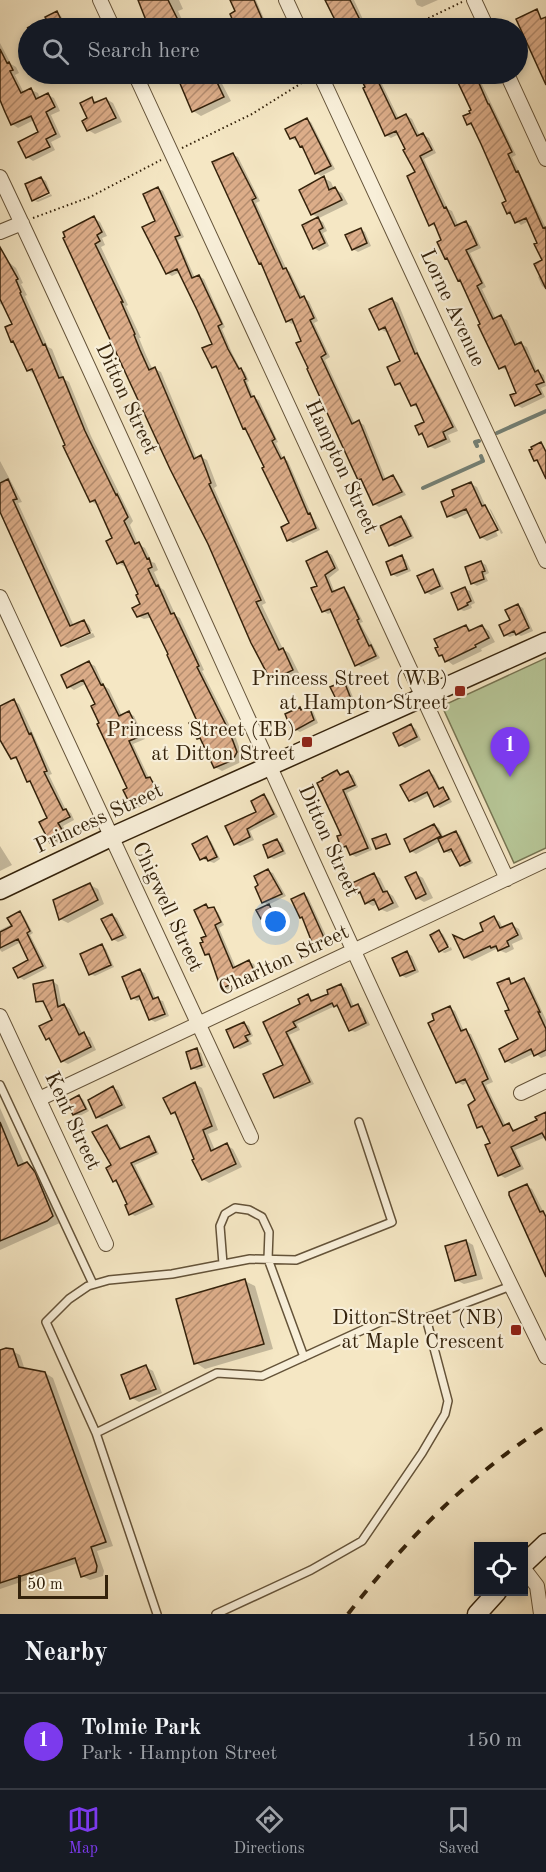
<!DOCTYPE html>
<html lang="en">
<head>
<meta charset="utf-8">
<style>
  body { margin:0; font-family:"Old Standard TT",serif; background:#242831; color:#f1f3f6 }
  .controls { position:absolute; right:18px; bottom:18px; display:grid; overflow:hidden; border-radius:0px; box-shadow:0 3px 9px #0003 }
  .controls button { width:54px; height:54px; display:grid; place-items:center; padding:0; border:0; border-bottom:2px solid #363941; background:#171b24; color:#f1f3f6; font:30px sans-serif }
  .scale { position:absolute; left:18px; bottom:15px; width:90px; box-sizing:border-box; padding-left:6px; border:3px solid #34220b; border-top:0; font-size:16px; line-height:21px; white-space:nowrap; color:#34220b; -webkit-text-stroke:4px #f8efd9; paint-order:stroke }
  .you { position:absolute; left:276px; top:922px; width:21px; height:21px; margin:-15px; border:4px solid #fff; border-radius:50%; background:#1a73e8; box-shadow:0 0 0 9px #1a73e833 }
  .badge { display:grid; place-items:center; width:39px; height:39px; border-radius:50%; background:#7c3aed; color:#fff; font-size:20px; font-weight:700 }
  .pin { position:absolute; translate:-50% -50px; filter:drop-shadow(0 2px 3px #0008) }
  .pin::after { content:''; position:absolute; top:32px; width:21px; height:18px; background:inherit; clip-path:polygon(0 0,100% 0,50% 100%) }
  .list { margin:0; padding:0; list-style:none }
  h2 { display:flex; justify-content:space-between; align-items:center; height:78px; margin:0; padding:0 24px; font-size:26px }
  h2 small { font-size:20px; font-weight:400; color:#9ea1a6 }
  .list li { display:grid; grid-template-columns:39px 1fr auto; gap:18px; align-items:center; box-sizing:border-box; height:96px; padding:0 24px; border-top:2px solid #363941 }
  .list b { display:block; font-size:22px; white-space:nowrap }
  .list p { margin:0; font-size:20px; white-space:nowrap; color:#9ea1a6 }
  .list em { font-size:20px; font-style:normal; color:#9ea1a6 }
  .icon { flex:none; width:33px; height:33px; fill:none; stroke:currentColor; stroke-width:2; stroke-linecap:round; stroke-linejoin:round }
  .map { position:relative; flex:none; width:546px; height:1614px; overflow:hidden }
  .search { position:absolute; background:#171b24; box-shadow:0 3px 9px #0003; left:18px; right:18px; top:18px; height:66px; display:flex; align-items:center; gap:15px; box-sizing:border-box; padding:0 21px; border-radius:33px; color:#9ea1a6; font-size:22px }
  .sheet { height:174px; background:#171b24 }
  nav { display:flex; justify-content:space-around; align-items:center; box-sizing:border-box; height:84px; border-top:2px solid #363941; background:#171b24; font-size:16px; color:#9ea1a6 }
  nav a { display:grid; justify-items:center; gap:3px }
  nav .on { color:#7c3aed }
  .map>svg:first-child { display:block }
</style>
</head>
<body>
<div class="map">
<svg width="546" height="1614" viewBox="0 0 546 1614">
  <defs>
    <pattern id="building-hatch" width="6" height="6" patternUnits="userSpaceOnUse" patternTransform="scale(1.5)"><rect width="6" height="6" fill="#dcad89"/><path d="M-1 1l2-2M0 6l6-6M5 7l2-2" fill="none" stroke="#b38c6e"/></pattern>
  </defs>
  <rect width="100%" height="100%" fill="#f5e7c4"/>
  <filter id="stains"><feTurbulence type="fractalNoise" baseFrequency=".00333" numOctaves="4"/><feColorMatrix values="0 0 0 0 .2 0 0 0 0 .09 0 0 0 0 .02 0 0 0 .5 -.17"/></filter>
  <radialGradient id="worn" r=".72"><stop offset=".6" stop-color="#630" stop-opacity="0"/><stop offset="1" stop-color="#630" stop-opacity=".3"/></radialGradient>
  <!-- green -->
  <path fill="#b7c798" stroke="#767452" stroke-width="1.5" d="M546,658V848L514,863L442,706Z"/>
  <!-- shadow -->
  <path fill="#0003" d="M139,0H179L183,9L178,11L186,28H188H152Z
    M232,0H256L268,28H241L237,12Z
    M328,0H354L367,28H341Z
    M415,0H438L422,7L417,5Z
    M57,13L61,16L67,27L34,28L33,27Z
    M0,43L11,64L16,67L19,73L15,75L24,93L31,90L38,93L40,99L48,95L54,98L60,111L51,115L61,137L51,142L55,150L33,161L27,157L40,133L34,120L18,128L12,124L0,99Z
    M178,74H217L231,101L201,116L193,111Z
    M278,74H283L269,81L266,79Z
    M449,74H477L516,155L512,157L546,228V289L542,286L538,277L541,275L544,261L539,244L529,221L521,225L508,213V202L473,127L469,124L465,117L472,113L473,110L457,76L454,77Z
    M375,77L380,80L399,119L406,115L412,119L420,136L423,135L429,138L436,153L424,159L448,209L452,211L459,227L466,223L471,226L481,248L470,253L486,287L482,289L496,319L501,317L507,320L518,345L521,344L527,347L537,371L544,375L546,386L541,388L545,397L522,408L516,405L518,393L508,370L500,368L463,282L459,280L450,261L446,258L443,241L437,227L430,224L417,173L399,134L391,138L386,135Z
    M91,99L98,103L106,99L113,103L122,122L95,134L88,130Z
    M307,120L311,122L335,169L321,176L316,173L305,149L301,146L298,140L296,141L291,138Z
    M233,155L238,157L260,201L256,203L287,270L290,272L303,298L309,301L318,321L314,323L330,357L325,360L355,424L359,422L364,425L386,480L393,477L397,480L406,495L379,507L374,504L364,482L359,479L295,323L292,324L287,321L214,163Z
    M41,178L46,181L50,191L34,198V200H33Z
    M324,178L331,182L334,189L342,193L348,204L319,218L312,214Z
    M158,188L163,191L184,237L178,240L195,278L199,276L204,279L225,327L222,329L232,353L241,370L245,372L249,381L247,382L254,398L259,400L278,442L276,443L283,458L288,461L312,516L320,530L293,543L288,540L292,524L218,369L213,367L214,345L180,272L172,276L167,273L157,222Z
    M51,194L52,196L38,202L35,201Z
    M94,218L100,222L107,236L102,238L105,245L101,247L128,305L126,306L141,338H139L146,355L153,370L155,369L161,372L197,459L201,457L207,460L217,486L214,488L266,603L262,605L283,649L289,653L299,673L277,682L271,678L65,239Z
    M318,219L323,222L327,231L323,233L329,246L319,251L314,248Z
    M361,229L365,232L371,246L358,252L353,249Z
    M6,260L16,268L23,283L21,284L27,295L25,296L48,347L52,349L64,379L69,382L91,436L133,521L130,525L138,544L145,548L152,562L155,563L158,570L154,572L161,588L164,590L176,616L180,618L204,670L202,671L236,738L242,756L239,763L222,771L215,767L203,740L198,738V720L152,617L144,619L138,616L142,605L140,595L126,565L124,566L118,563L114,539L97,505L91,501L34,374L28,370L14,324L4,306L0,304V263Z
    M392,299L398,303L420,357L458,431L448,435L451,442L435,449L429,446L425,436L420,434L426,423L419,408L412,405L404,387L396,384L402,362L388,331L386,332L380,329Z
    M0,461L22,502L18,503L74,626L84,621L89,625L92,631L63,644V645L0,509Z
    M471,484L477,487L486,507L488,508H485L498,536L487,541L481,537L469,513L455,519L449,516L456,496Z
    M489,508L491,510L503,533L501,534Z
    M401,517L406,520L414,538L395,547L390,545Z
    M327,552L332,555L339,570L329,578L335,593L344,589L348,592L363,622L360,623L380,658L361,667L356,664L333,612L328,614L323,611L319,587Z
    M402,557L406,560L411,571L397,577L392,574Z
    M481,562L486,565L489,573L485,575L488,581L477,586L472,583Z
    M432,571L437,574L444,589L431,595L426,592Z
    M465,589L470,591L475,603L471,605L472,608L464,611L459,609Z
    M518,605L523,608L533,631L521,636L517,634L510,637L505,635Z
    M466,626L473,631L482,626L489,631L495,642L481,649L482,651L453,665L440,655Z
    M93,633L95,637L68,648L64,646Z
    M89,663L95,666L104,686L109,689L122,716L129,713L134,716L145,739L133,744L149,778L155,782L162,796L138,808L132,805L129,789L97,705L87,683L74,690L68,686Z
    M343,682L348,685L355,702L344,706L340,704Z
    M14,701L19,704L52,774L49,775L66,810L71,813L74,820L63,826L69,838L57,845L52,841L49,819L32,783L29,781L19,760L12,758L0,727V708Z
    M309,708L313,711L318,723L300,732L292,728L300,709L303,711Z
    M411,726L416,729L421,740L405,748L400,745Z
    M337,772L343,775L348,773L353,775L358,787L347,793L372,850L356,857L351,854L349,849L342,847L343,835L325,781Z
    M429,772L434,775L441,790L447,792L452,802L440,808L436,805L430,795L415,803L410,800Z
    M264,796L268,799L278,817L250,831L254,840L240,846L235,844L258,812Z
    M434,825L439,828L444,838L456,833L460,835L473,863L465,867L461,865L454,851L449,853L445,851L441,841L416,854L411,851Z
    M386,835L391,844L377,848Z
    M207,838L211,841L220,859L214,863L202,859Z
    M277,840L282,843L286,854L274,859L269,857Z
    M0,846L12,865L0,871Z
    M268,871L273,873L286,896L268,905L264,902Z
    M416,874L423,878L433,898L424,902L417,898Z
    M374,875L380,878L387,892L393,896L399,907L387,912L380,909L378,904L373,906L367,903L363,896L358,893Z
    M90,885L98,889L104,904L68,923L60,919Z
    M304,894L308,897L329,942L319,946L314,944L305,919L301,917Z
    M206,906L218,912L224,925L219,928L236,968L249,962L254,964L258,975L227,990L222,988L212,957L206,954L208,937Z
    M269,906L273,908L277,916L267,921L262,918Z
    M20,913L24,916L33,933L30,935L47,968L24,980L19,977L30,961L21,942L2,952L0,950V930L12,924Z
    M112,915L117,918L127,938L118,942L113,939Z
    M494,918L500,922L503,929L512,925L519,929L523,939L512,944L514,949L506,953L496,949L472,961L465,957L464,941L485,932Z
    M439,932L443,934L449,945L441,949Z
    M102,946L106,949L114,967L95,976L90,974Z
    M451,947L452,950L445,953L442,952Z
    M407,953L412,956L419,972L406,978L401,975Z
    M140,971L145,973L156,999L163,1001L169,1016L155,1022L150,1019L142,999L137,1001L133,998Z
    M508,980L514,983L524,980L529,983L546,1020V1056L541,1058L535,1053L512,1064L506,1061L520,1040L511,1010Z
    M52,981L58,985L62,1006L64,1005L70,1009L83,1035L90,1037L96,1050L68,1064L62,1061L53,1042L47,1039L54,1020L46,1004L37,1001Z
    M341,985L346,988L354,1007L357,1005L362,1008L370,1025L355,1032L350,1030L341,1009L335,1006L297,1024L300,1030L289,1035L314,1084L280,1099L275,1096L285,1066L265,1023L302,1005L308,996L314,1001L330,994Z
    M450,1008L455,1011L464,1031L471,1034L493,1082L486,1085L506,1126L509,1125L516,1131L539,1121L546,1114V1137L515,1150L524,1169L505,1178L500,1175L492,1143L485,1129L478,1127L477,1101L468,1082L463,1085L457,1082Z
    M244,1023L249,1026L253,1036L249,1038L252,1044L240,1049L236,1047Z
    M197,1050L201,1053L206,1067L197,1070L192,1068Z
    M195,1084L202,1088L218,1130L208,1134L215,1150L226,1145L233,1149L242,1167L209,1183L203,1179L179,1117L172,1113Z
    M113,1088L118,1090L126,1108L102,1119L97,1117Z
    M79,1097L83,1099L89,1111L78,1117L74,1114Z
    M0,1108L25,1165L27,1164L37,1170L62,1222L0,1250Z
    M107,1127L112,1130L123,1150L149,1138L153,1141L159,1154L135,1165L155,1207L135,1216L131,1214L129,1205L119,1184L114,1181Z
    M527,1186L532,1189L546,1217V1273Z
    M466,1241L473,1245L483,1279L464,1284L456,1280Z
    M245,1281L255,1286L273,1349L205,1369L196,1363Z
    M12,1351L20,1355L25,1370L45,1373L53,1378L113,1546L97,1551L104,1571L103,1576L90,1580L82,1576L78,1563L0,1589V1352Z
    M146,1367L153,1371L162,1393L139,1402L132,1398Z"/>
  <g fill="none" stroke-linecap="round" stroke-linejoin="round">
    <!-- stream -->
    <path stroke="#748075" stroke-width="4" d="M497,433L546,411
      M477,446L475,442L479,441
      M423,488L483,461L481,456"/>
  </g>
  <!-- building -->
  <path fill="url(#building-hatch)" stroke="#34220b" stroke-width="1.5" d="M138,0H168L182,28H149Z
    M230,0H254L266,28H236L230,14L235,11Z
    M325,0H350L364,28H339Z
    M537,9L541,19L546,17V85L516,19Z
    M57,11L63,24L55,28H27L46,19L45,17Z
    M0,49L7,63L9,62L13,70L10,71L21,93L31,88L36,99L48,93L55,107L46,112L56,134L46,139L50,147L26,158L18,142L38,132L31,116L11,125L5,112L0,100Z
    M176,74H213L224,97L192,112Z
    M454,74H475L488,104H489L512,152L508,154L516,172L518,171L543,228L546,227V289L534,264L542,260L534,244L537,243L526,218L515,223L510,212L507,214L502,203L506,201L481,144L471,123L467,125L463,116L470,113L469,111L471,110Z
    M375,75L396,119L406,114L417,136L423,133L432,150L420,156L444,208L446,207L455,226L466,221L477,245L466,250L482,283L477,286L493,319L501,315L515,345L521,342L535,372L538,370L544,382L536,385L541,394L515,406L510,395L516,393L505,366L499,369L478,325L480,324L460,280L458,281L447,258L445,259L437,242L441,240L434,223L429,226L407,176L415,172L403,150L405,149L396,131L385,136L363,88L365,87L362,81Z
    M92,97L94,103L106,98L116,118L87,131L82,121L87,118L80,103Z
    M307,118L331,166L315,174L302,146L300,147L295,137L290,139L285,129Z
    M233,153L256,198L252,200L283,269L286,268L300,298L304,296L314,318L310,320L326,354L321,357L352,424L359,420L383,480L393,475L402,492L373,505L361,479L358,480L307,369L308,368L296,343L301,341L292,319L286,322L261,263L259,264L212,162Z
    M324,176L329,190L335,187L342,200L311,215L299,190Z
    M41,177L49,193L32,201L25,184Z
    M158,187L180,235L175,237L192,278L199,275L222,324L218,326L228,349L239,369L241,368L246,379L244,380L251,397L254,396L275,439L272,441L281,459L284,457L308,514L310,513L316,528L287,541L281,527L289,523L262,468L264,467L245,428L243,429L216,366L212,368L202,348L212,344L197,310L177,269L166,274L142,227L155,221L143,194Z
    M94,216L102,232L97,235L100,241L95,244L123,302H121L135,334L134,335L140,350L149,370L155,367L194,459L201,455L211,483L209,484L261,600L256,602L279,650L283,648L293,670L274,679L273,678L270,679L251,643L208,544L170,469L63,238L65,237L63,232Z
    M318,217L323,228L319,230L325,243L313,249L302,225Z
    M361,228L367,243L352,250L345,235Z
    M0,247L18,279L16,280L21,292L20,293L43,345L45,344L59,378L63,377L85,431L116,495L117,494L128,517L124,521L135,544L139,542L147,559L149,558L152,567L148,569L156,586L158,585L171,614L174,613L199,666L197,667L230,733L237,752L233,760L214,768L200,738L197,739L189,723L196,719L167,655L168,654L148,613L137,617L132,608L140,604L136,595L138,594L123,561L117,564L106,541L112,538L95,500L90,502L63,446L65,445L32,369L27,371L13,341L11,342L5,327L12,324L0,299Z
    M392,298L415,354L417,353L453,427L443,432L446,439L428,447L422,433L419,435L415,426L424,422L416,404L411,406L400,383L395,385L387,367L400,361L385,327L379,330L369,309Z
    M541,442L546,452V479L537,460L534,461L529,450L532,449L531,447Z
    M8,479L17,499L13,500L70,626L84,620L90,633L61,646L0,512V483Z
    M471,482L482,506L485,505L498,530L480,538L466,509L447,517L441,502L454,496L452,490Z
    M401,516L411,536L389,546L380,526Z
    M327,551L335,568L325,575L332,592L344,587L359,619L357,620L369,646L371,645L376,656L355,666L330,609L322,612L311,588L317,586L306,561Z
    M402,555L407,569L391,575L386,562Z
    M481,561L485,571L482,572L484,579L471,584L465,567Z
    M433,569L440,586L425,593L417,576Z
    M465,587L471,601L467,603L468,605L458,610L451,593Z
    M518,604L529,628L516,635L514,631L504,636L499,625L510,620L505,610Z
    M466,625L469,631L482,625L489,638L475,645L476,647L445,662L442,655L439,656L435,648L438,647L434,639Z
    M89,661L101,685L103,684L119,716L129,711L141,736L129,741L146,778L150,777L158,793L131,806L123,790L127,788L97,724L99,723L91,706L95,704L83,680L67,688L61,675Z
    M344,681L351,699L339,705L330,687Z
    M14,699L29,734L31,733L47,771L44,772L63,810L66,809L70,817L58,823L65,835L50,843L39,822L47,818L30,781L27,782L16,757L11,759L0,740V706Z
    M309,706L314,720L294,731L293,728L291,729L285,714L300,707L301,710Z
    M411,724L417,737L399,746L393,733Z
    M337,770L340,775L348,771L355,785L343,790L368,848L350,855L346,846L341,848L337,836L341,835L317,783L323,780L322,778Z
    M429,770L439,789L443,787L449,799L434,807L427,792L409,801L400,785Z
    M264,794L274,814L247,829L250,837L234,845L225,826L256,812L251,801Z
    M434,824L441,836L410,852L404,839Z
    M456,831L470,861L460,866L451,849L444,852L438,839Z
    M386,834L390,844L376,849L372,839Z
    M207,836L217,857L208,861L206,857L200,860L192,844Z
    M277,839L283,851L268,858L263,845Z
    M268,869L282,894L262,903L255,887L258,885L254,876Z
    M416,872L426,894L416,899L405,877Z
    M374,873L383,892L387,891L393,903L379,910L374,899L365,904L360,892L357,894L352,883Z
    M90,883L98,900L59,920L53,900Z
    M304,893L325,940L313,945L302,917L300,918L291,899Z
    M206,904L208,908L214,907L221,922L215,925L233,968L249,960L255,973L221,989L209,954L205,955L200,943L203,942L201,938L206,936L194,910Z
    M269,904L273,913L261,919L256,910Z
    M20,911L30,931L27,933L43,966L18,978L13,968L28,960L18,939L0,948V932L12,926L7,918Z
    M112,914L123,935L112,940L101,919Z
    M494,916L500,928L512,923L518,935L507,941L509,946L498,951L496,946L491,948L490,946L464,958L453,935L464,940L483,931L480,923Z
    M439,930L448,947L439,952L430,935Z
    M102,944L111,965L89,975L80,954Z
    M407,951L415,970L400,976L392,958Z
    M140,969L153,999L158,997L165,1014L149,1020L139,996L131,999L122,977Z
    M509,978L511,984L524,978L540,1012H538L546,1029V1050L534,1056L531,1049L505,1062L499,1049L518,1039L505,1011L509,1010L497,983Z
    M53,980L58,1007L64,1004L79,1035L84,1032L91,1047L61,1062L49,1038L46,1040L39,1026L52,1020L43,1001L36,1002L33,984Z
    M341,984L351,1007L358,1004L366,1023L349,1031L337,1005L334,1007L332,1003L293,1022L296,1027L286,1032L310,1082L274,1098L263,1074L283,1065L263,1022L300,1004L298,999L308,994L311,1001L328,994L327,990Z
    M450,1006L461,1031L466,1029L476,1051L488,1079L482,1082L503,1126L509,1123L513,1131L537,1120L535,1117L546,1112V1140L542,1133L511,1147L520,1166L498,1176L485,1145L490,1143L482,1126L477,1128L468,1105L475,1100L465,1079L456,1083L428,1023L434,1020L432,1014Z
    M244,1022L250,1034L245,1036L248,1041L234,1048L226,1030Z
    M197,1048L202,1065L191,1069L186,1052Z
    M195,1082L212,1126L203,1130L211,1151L227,1143L236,1164L202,1180L192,1160L194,1159L175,1112L171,1114L163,1098Z
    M113,1086L122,1105L96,1118L88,1100Z
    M79,1095L86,1109L73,1115L66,1102Z
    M0,1122L18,1166L27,1162L35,1172L53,1216L47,1221L0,1241Z
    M107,1125L120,1149L149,1136L156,1152L131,1163L152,1204L129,1215L125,1205L127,1204L116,1180L113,1182L106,1168L111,1165L92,1132Z
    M527,1184L540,1212L543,1211L546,1217V1277L509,1195V1192Z
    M466,1240L476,1275L455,1281L445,1246Z
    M245,1279L264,1344L194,1364L176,1299Z
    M6,1348L13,1349L19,1367L45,1372L106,1542L91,1547L97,1566L96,1572L81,1577L75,1558L0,1583V1350Z
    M146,1365L156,1389L130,1399L121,1375Z"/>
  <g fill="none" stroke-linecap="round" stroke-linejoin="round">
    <!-- lane casing -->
    <g stroke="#645339" stroke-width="10">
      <path id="lane" d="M0,1085L93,1284
        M223,1264L220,1226L225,1214L235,1208L249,1210L262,1217L269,1232L268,1259L304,1357
        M96,1433L46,1322L69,1299L88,1286L109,1280L172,1274L250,1259L296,1260L392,1222L359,1122
        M157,1614L96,1433L217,1373L262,1376L391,1317L426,1318L511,1286
        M216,1614L311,1570L362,1541L422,1453L445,1414L448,1401L426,1318"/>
    </g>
    <!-- street casing -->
    <g stroke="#645339" stroke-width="16">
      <path id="street" d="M100,0L113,28
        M286,0L299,28
        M474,0L487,28
        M135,74L507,879
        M320,74L546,561
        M507,74L546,159
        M0,177C185,568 354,968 546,1357
        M0,232L22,223
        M0,597L251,1137
        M0,1016L106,1244
        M521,1093L546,1081
        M39,1099L546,860
        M524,1569L537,1586L541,1614"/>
    </g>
    <!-- secondary casing -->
    <g stroke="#34220b" stroke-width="21">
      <path id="secondary" d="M0,890L111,837L546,642
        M524,1564L546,1543
        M477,1614L497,1592"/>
    </g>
    <!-- path -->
    <path stroke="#34220b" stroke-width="2" stroke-dasharray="1.5 3" stroke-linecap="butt" d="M408,28L462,2
      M182,148L252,114L308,79
      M33,218L90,197L161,160"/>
    <!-- lane -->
    <use href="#lane" stroke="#f8efd9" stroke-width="7"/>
    <!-- street -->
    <use href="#street" stroke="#f8efd9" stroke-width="14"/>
    <!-- secondary -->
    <use href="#secondary" stroke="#f8efd9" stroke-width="18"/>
    <!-- rail -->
    <path stroke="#34220b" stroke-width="4" stroke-dasharray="10 10" stroke-linecap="butt" d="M348,1614C404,1542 468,1476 546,1426"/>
  </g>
  <!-- markers -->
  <g fill="#8f2418" stroke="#f8efd9" stroke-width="2">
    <rect x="454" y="685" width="12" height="12" rx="3"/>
    <rect x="301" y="736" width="12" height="12" rx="3"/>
    <rect x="510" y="1324" width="12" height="12" rx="3"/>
  </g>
  <g text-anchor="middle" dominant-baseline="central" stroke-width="4.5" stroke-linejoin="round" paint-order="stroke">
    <!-- street labels -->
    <g font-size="21" fill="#34220b" stroke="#f8efd9">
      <text transform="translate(452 308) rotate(65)">Lorne Avenue</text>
      <text transform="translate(126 399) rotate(65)">Ditton Street</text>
      <text transform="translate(341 467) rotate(65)">Hampton Street</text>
      <text transform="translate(99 819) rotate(-25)">Princess Street</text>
      <text transform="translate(328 841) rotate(66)">Ditton Street</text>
      <text transform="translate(167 907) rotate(65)">Chigwell Street</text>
      <text transform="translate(284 961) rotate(-25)">Charlton Street</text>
      <text transform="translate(72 1121) rotate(65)">Kent Street</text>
    </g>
    <!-- poi labels -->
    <g font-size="21" fill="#34220b" stroke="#f8efd9" text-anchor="end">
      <text x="448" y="679">Princess Street (WB)<tspan x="448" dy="24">at Hampton Street</tspan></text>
      <text x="295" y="730">Princess Street (EB)<tspan x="295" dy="24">at Ditton Street</tspan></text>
      <text x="504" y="1318">Ditton Street (NB)<tspan x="504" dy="24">at Maple Crescent</tspan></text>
    </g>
  </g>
  <rect width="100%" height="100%" filter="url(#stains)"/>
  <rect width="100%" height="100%" fill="url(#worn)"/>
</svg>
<div class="controls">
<button><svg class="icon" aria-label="locate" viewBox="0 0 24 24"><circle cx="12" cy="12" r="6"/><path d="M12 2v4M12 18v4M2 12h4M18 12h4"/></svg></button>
</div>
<div class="scale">50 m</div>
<div class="you"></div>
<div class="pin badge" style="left:510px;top:777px">1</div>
<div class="search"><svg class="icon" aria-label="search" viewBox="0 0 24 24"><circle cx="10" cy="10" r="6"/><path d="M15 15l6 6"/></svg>Search here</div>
</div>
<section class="sheet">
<h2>Nearby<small></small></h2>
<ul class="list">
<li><span class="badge">1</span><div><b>Tolmie Park</b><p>Park · Hampton Street</p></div><em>150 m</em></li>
</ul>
</section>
<nav>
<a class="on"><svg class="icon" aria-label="map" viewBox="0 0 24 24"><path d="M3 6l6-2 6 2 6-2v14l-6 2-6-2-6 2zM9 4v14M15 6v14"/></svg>Map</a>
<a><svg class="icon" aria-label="directions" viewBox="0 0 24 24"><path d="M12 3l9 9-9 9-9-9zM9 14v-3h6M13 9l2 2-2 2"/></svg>Directions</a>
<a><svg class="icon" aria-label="saved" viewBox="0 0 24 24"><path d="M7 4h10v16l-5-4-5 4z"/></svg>Saved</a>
</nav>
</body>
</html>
